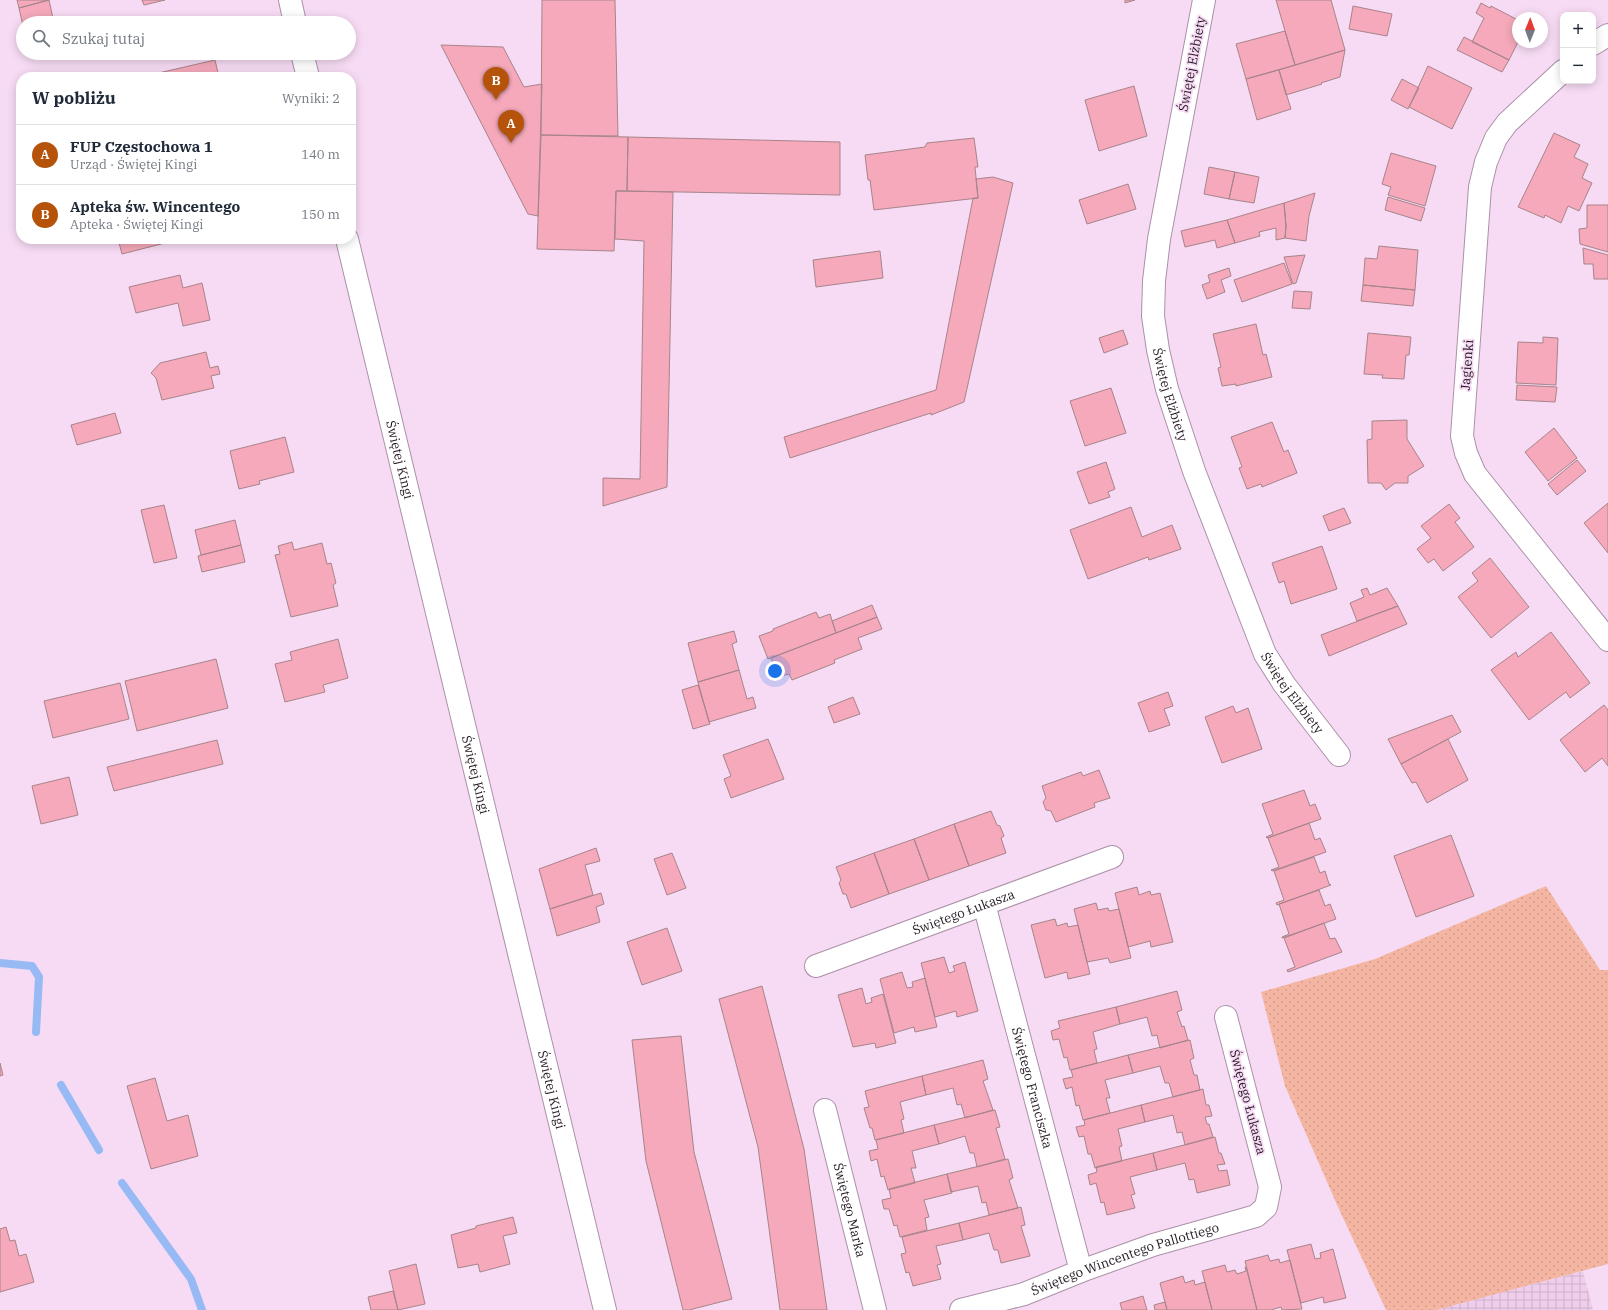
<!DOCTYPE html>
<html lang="pl">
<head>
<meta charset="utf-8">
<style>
  body { margin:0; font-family:"IBM Plex Serif",serif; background:#f6f6f7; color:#1f2937 }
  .controls { position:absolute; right:12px; top:12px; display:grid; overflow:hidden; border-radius:8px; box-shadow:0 2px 10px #0003 }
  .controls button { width:36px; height:36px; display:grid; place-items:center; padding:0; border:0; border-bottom:1px solid #e0e1e3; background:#fff; color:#1f2937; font:20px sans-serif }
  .compass { position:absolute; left:1512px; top:12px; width:36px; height:36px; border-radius:50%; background:#fff; box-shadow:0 2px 10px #0003; rotate:1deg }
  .you { position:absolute; left:775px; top:671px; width:14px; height:14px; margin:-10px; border:3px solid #fff; border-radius:50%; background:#1a73e8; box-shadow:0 0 0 6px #1a73e833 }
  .badge { display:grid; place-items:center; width:26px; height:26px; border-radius:50%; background:#b45309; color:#fff; font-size:13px; font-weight:700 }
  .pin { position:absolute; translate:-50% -33px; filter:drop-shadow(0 1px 2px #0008) }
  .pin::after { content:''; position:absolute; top:21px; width:14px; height:12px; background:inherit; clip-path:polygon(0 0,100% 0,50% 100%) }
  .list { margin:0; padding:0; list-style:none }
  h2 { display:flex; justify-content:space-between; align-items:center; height:52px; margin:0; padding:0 16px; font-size:17px }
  h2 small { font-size:13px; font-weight:400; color:#747a83 }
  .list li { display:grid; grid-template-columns:26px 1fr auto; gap:12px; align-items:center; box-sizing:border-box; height:60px; padding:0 16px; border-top:1px solid #e0e1e3 }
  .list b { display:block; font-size:15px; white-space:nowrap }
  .list p { margin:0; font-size:13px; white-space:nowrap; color:#747a83 }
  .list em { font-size:13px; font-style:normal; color:#747a83 }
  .icon { flex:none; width:22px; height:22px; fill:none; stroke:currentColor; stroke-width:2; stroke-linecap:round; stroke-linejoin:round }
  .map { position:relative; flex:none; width:1608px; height:1310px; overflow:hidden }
  .search { position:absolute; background:#fff; box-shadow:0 2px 10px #0003; left:16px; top:16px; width:340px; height:44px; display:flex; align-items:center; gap:10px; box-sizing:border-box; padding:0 14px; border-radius:22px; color:#747a83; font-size:15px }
  .panel { position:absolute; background:#fff; box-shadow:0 2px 10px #0003; left:16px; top:72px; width:340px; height:172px; border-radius:16px }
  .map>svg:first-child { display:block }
</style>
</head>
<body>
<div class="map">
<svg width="1608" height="1310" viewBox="0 0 1608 1310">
  <defs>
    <pattern id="industrial-grid" width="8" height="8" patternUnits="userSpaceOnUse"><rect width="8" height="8" fill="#efceec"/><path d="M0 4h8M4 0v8" fill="none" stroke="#cdb0ca"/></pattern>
    <pattern id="garden-dots" width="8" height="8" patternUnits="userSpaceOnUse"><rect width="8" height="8" fill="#f4b6a2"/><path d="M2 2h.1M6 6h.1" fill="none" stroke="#d19c8b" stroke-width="1.8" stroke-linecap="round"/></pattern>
  </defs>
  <rect width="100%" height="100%" fill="#f7dbf4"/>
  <!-- industrial -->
  <path fill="url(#industrial-grid)" d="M1583,1271L1593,1310H1436Z"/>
  <!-- garden -->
  <path fill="url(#garden-dots)" d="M1546,886L1600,970H1608V1264L1436,1310H1386L1338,1207L1285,1086L1261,992L1375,959Z"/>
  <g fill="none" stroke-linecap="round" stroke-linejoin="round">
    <!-- stream -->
    <path stroke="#97baf5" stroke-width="8" d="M0,963L32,966L39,977L36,1032
      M61,1085L99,1150
      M122,1183L191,1279L202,1310"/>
  </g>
  <!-- building -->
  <path fill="#f5a9ba" stroke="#a7848b" d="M17,0H49L19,8Z
    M49,0L54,23H23V26L19,8Z
    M142,0H165L144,5Z
    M542,0H615L618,136L541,135Z
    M1125,0H1135L1125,3Z
    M1276,0H1331L1345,50L1295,65Z
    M1481,3L1490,8L1491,6L1518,20V42L1509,60L1472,42L1484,18L1476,13Z
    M1353,6L1392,14L1387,36L1349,29Z
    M1285,31L1295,65L1246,79L1236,44Z
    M1464,37L1509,60L1502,72L1457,50Z
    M441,45L503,47L524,87L542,84L538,216L528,214Z
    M1345,50L1340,77L1321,83L1322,84L1286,95L1279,70Z
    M215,60L219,77H141Z
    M1428,66L1472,88L1452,129L1409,107Z
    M1279,70L1291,109L1257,120L1246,79Z
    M1402,79L1419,88L1408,109L1391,100Z
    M1134,86L1147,136L1099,151L1085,100Z
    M1554,133L1580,145L1574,157L1588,164L1582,178L1592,183L1579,211L1568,206L1561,223L1545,215L1544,218L1518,207Z
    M541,135L628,137L627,191H616L614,251L537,249Z
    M628,137L840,142V195L627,191Z
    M974,138L978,167H975L978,198L874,210L870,180H868L865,155L925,147L927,143Z
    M1391,153L1436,166L1425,206L1388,195L1391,187L1382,184Z
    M1209,167L1235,172L1229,199L1204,194Z
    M1235,172L1259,177L1254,203L1229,199Z
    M993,177L1013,183L964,402L931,415V413L790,458L784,437L936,390L973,198H978L976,179Z
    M1128,184L1136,209L1087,224L1079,200Z
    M616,191L673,192L667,487L603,506V478L640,479L644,241L615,239Z
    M1315,193L1309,216L1306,241L1285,238L1286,226L1284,203Z
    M1388,197L1425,208L1421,221L1385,210Z
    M1284,203L1286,226L1285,238L1276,240V228L1259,232L1260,236L1235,243L1227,220Z
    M1587,205H1608V252L1580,244L1579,229L1587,228Z
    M1227,220L1235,243L1217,248L1215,240L1185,247L1181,231Z
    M118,239H165V243L122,254Z
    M1379,246L1418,250L1415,290L1363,285L1365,258L1377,259Z
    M1583,248L1608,255V279H1594L1593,264H1584Z
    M880,251L883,278L816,287L813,260Z
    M1305,255L1296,283L1293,284L1284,257Z
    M1284,263L1292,284L1242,302L1234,280Z
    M1229,268L1231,276L1221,280L1225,292L1207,299L1202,285L1210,282L1208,275Z
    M180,275L183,288L202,283L210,320L183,326L178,303L136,313L129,287Z
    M1363,285L1415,290L1413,306L1361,301Z
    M1294,291L1312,292L1310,309L1292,308Z
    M1256,324L1263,355L1266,354L1272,377L1236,386V384L1222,386L1218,368L1221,367L1213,334Z
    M1123,330L1128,344L1104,353L1099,338Z
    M1368,333L1411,337L1409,355H1406L1404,379L1382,378L1383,375L1364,374Z
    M1543,337L1558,338L1556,385L1516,383L1518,342L1543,343Z
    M206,352L210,368L218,366L220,374L211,376L214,388L162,400L156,378L151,373L160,363Z
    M1517,385L1557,387L1555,402L1516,400Z
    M1111,388L1126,433L1085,446L1070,401Z
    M115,413L121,433L77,445L71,425Z
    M1407,420V439L1424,466L1408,476V483H1395L1386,490L1381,483H1368L1367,440L1372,439V421Z
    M1272,422L1284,452L1288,450L1297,473L1262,487L1261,484L1247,489L1239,468L1242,467L1231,437Z
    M1554,428L1577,458L1548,481L1525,452Z
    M285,437L294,472L259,481L260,484L239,489L230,451Z
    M1577,460L1586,471L1557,495L1548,484Z
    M1106,462L1115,489L1108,492L1110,497L1089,504L1077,472Z
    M1608,503V553L1584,523Z
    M1449,504L1460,518L1455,522L1474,547L1443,571L1434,559L1428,563L1417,549L1431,538L1421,526Z
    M164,505L177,558L154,563L141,510Z
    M1131,507L1142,537L1172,525L1181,549L1149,560L1148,557L1088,579L1070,530Z
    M1344,508L1351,523L1329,531L1323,516Z
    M235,520L241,545L201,555L195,530Z
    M292,542L294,550L322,543L327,564L331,563L336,583L333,585L338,606L291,617L275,555L280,554L278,546Z
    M241,545L245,562L202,572L198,556Z
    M1322,546L1337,589L1291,604L1284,581L1279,583L1272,563Z
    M1490,558L1529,607L1491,638L1458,597L1478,581L1472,573Z
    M1367,588L1370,595L1387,588L1398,606L1357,621L1350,603L1364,597L1361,590Z
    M872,605L877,617L836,633L832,621Z
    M1398,606L1407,624L1329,656L1321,635Z
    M816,612L819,618L830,614L836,633L768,659L759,636L773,631V629Z
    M877,617L882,629L858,638L862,649L834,660L835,663L792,680L789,674L778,677L771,658Z
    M734,631L737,642L732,644L739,670L698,682L688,643Z
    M1551,632L1590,683L1570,698L1566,692L1529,720L1491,670L1516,652L1518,657Z
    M338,639L348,678L323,685L325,692L285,702L275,664L292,660L290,652Z
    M216,659L228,708L137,731L125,681Z
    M739,670L747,699L753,697L756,708L709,722L698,682Z
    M120,683L129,719L53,738L44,701Z
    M698,685L710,724L693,729L682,690Z
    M1168,692L1173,706L1164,709L1170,725L1149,732L1138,703Z
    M853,697L860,714L834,723L828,707Z
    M1604,705L1608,710V766L1602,758L1585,772L1560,740Z
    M1233,706L1236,713L1248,708L1262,749L1222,763L1205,717Z
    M1452,715L1461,732L1401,764L1388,739Z
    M768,739L784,779L731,798L724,779L731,776L723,755Z
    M1448,739L1468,780L1427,803L1416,782L1412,783L1401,764Z
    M217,740L223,764L114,791L107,767Z
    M1099,770L1110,798L1094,803L1095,807L1056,822L1051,811L1046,810L1043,802L1046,798L1042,786L1081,772L1083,776Z
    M69,777L78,815L41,824L32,786Z
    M1304,790L1310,806L1315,804L1321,819L1267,838L1266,837L1273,834L1262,804Z
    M991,811L997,825L1000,826L1004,836L1001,838L1006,853L969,866L954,824Z
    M1309,823L1315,840L1320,838L1326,852L1272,871L1271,870L1279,867L1268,838Z
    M954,824L969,866L929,880L914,839Z
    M1451,835L1474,896L1416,917L1394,856Z
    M914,839L929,880L889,894L874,853Z
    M596,848L600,861L585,865L593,895L550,909L539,869Z
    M672,853L686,888L667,895L654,859Z
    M874,853L889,894L851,908L846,894H843L839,883L841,880L836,867Z
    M1314,857L1320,873L1325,871L1329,884L1331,885L1277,905L1276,903L1284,900L1274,871Z
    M1137,887L1139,895L1150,891L1151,895L1160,893L1173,942L1151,947L1150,941L1128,947L1115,893Z
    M1319,890L1325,906L1330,904L1336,919L1282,938V937L1289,934L1279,904Z
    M601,893L604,904L596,907L600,922L557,936L550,909Z
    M1096,903L1098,910L1108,908L1109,911L1119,909L1131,958L1110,963L1108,958L1087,962L1074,909Z
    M1055,919L1057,926L1067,923L1068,927L1078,925L1090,974L1068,979L1067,972L1045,978L1031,925Z
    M1324,923L1330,939L1335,938L1342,952L1288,972L1287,970L1295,967L1284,938Z
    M667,928L682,971L642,985L627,942Z
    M944,957L949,973L955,971L953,966L965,962L978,1011L957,1017L956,1011L935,1017L921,963Z
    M902,972L907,988L913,987L912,982L925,978L937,1027L915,1032L914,1027L894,1033L880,979Z
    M762,986L804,1149L827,1310H780L758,1147L719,999Z
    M862,988L866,1004L872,1002L871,998L883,994L896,1043L876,1048L875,1043L853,1047L838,995Z
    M1177,991L1182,1010L1177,1012L1182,1027L1184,1026L1188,1040L1160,1048L1157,1035L1152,1036L1147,1017L1120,1024L1116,1007Z
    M1116,1007L1120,1024L1093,1032L1097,1049L1094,1050L1097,1063L1070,1070L1067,1057L1064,1058L1059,1039L1053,1040L1051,1031L1060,1028L1058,1021Z
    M681,1036L694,1152L732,1299L689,1310H683L646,1161L632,1040Z
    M1190,1040L1194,1058L1190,1060L1194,1075H1197L1200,1090L1173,1097L1169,1083H1165L1160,1066L1133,1073L1128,1055Z
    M1128,1055L1133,1073L1105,1080L1110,1098H1106L1110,1113L1083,1120L1079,1105L1076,1106L1072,1087L1066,1089L1063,1079L1073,1077L1071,1070Z
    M983,1060L988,1079L983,1081L993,1110L965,1118L961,1104L957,1105L953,1088L926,1095L922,1076Z
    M0,1063L3,1075L0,1076Z
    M922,1076L926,1095L900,1102L904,1119L901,1120L904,1133L875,1140L872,1128H870L864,1108L869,1107L865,1091Z
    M155,1078L167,1121L188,1115L198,1156L151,1169L127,1086Z
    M1203,1089L1206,1105H1209L1212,1116L1205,1117L1207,1124H1209L1213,1137L1185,1145L1182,1132L1177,1133L1173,1115L1145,1122L1141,1105Z
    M1141,1105L1145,1122L1118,1129L1122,1146L1119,1147L1122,1161L1095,1168L1091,1154H1088L1084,1136L1079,1137L1076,1127L1085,1125L1084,1120Z
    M995,1110L1000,1127L996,1128L1005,1159L977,1167L974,1153H970L965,1136L939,1144L934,1125Z
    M934,1125L939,1144L912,1151L916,1168H911L915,1183L888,1190L884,1176L881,1177L877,1159L871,1161L869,1151L878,1149L876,1140Z
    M1215,1137L1219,1153H1221L1225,1164L1217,1165L1219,1171L1227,1170L1230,1185L1197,1193L1194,1179L1189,1180L1185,1163L1157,1170L1153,1153Z
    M1153,1153L1157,1170L1130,1177L1135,1194L1131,1195L1135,1208L1107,1215L1104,1202L1101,1203L1096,1183L1090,1185L1088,1175L1097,1172L1096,1167Z
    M1008,1159L1013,1178L1009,1180L1018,1208L989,1215L986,1202L982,1203L978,1186L951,1192L947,1174Z
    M947,1174L952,1193L924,1200L929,1217L925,1218L927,1230L900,1237L897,1225L894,1226L889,1209H884L882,1200L891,1198L889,1189Z
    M1021,1207L1025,1225L1021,1226L1030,1256L1001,1263L998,1250H994L989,1233L963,1240L959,1223Z
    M513,1217L517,1233L503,1236L510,1264L480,1272L478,1264L458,1268L451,1235L476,1228V1226Z
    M959,1223L963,1240L936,1246L941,1264L937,1265L941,1279L913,1286L909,1272L906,1273L901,1254L906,1253L902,1237Z
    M6,1227L10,1241L15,1240L19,1256L26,1254L34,1282L0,1292V1229Z
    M1311,1244L1315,1259L1321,1258L1320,1253L1333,1249L1346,1298L1324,1303L1323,1297L1301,1303L1287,1250Z
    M1268,1255L1270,1261L1279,1259L1280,1263L1290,1260L1302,1309L1282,1310L1281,1307L1271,1310H1257L1245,1261Z
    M416,1264L425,1304L398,1310L389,1271Z
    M1225,1265L1227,1272L1235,1270L1237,1274L1246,1271L1245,1267H1246L1257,1310H1212L1202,1271Z
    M1183,1276L1185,1283L1194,1280L1195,1285L1205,1282L1212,1310H1167L1160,1283Z
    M393,1291L398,1310H371L368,1297Z
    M1143,1296L1147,1310H1122L1120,1303Z
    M1165,1302L1167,1310H1155L1154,1305Z"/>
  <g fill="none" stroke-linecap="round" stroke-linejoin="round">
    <!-- minor casing -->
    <g stroke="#ab91a8" stroke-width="24">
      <g id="minor">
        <path d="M290,0L295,23"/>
        <path id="s1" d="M1204,0L1159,239L1154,281L1153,316L1158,350L1167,389L1194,471L1265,654L1284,684L1339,755"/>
        <path d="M1593,44L1608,35"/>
        <path d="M302,53L308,77"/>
        <path d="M1563,71L1507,123L1496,138L1486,162L1480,187L1462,436L1466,453L1475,474L1608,640"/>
        <path id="s2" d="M347,239L605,1310"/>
        <path id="s3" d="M984,904L1081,1271"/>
        <path id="s4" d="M816,966L1112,857"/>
        <path id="s5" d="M825,1110L875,1310"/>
        <path id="s6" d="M961,1310L1024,1294L1081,1271L1153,1245L1256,1216L1266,1207L1270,1187L1226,1017"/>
      </g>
    </g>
    <!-- minor -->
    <use href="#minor" stroke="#fff" stroke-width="22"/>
  </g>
  <g text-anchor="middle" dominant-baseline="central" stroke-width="3.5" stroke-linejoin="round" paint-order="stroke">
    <!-- street labels -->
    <g font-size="13" fill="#231922" stroke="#f7dbf4">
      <text transform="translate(1192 64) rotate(-79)">Świętej Elżbiety</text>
      <text transform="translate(1467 365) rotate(-86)">Jagienki</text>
      <text stroke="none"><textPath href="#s1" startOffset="401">Świętej Elżbiety</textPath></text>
      <text stroke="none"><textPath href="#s2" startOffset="227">Świętej Kingi</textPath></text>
      <text stroke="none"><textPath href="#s1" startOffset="725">Świętej Elżbiety</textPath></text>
      <text stroke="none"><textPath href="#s2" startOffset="551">Świętej Kingi</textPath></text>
      <text stroke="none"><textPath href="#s4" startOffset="157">Świętego Łukasza</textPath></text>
      <text stroke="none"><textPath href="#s3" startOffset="190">Świętego Franciszka</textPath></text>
      <text stroke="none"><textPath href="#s2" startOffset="875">Świętej Kingi</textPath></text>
      <text transform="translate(1248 1102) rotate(75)">Świętego Łukasza</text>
      <text stroke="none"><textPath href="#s5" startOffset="103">Świętego Marka</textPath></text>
      <text stroke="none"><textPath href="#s6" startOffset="172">Świętego Wincentego Pallottiego</textPath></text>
    </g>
  </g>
</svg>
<div class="controls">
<button>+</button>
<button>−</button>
</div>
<svg class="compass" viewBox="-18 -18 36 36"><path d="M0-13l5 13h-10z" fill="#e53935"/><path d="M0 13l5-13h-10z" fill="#747a83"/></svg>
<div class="you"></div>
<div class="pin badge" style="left:511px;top:143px">A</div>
<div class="pin badge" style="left:496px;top:100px">B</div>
<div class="search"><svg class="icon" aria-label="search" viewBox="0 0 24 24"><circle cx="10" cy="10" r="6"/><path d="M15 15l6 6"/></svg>Szukaj tutaj</div>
<section class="panel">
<h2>W pobliżu<small>Wyniki: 2</small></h2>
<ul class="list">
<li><span class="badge">A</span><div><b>FUP Częstochowa 1</b><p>Urząd · Świętej Kingi</p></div><em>140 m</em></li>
<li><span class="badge">B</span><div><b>Apteka św. Wincentego</b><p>Apteka · Świętej Kingi</p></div><em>150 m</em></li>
</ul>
</section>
</div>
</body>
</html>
